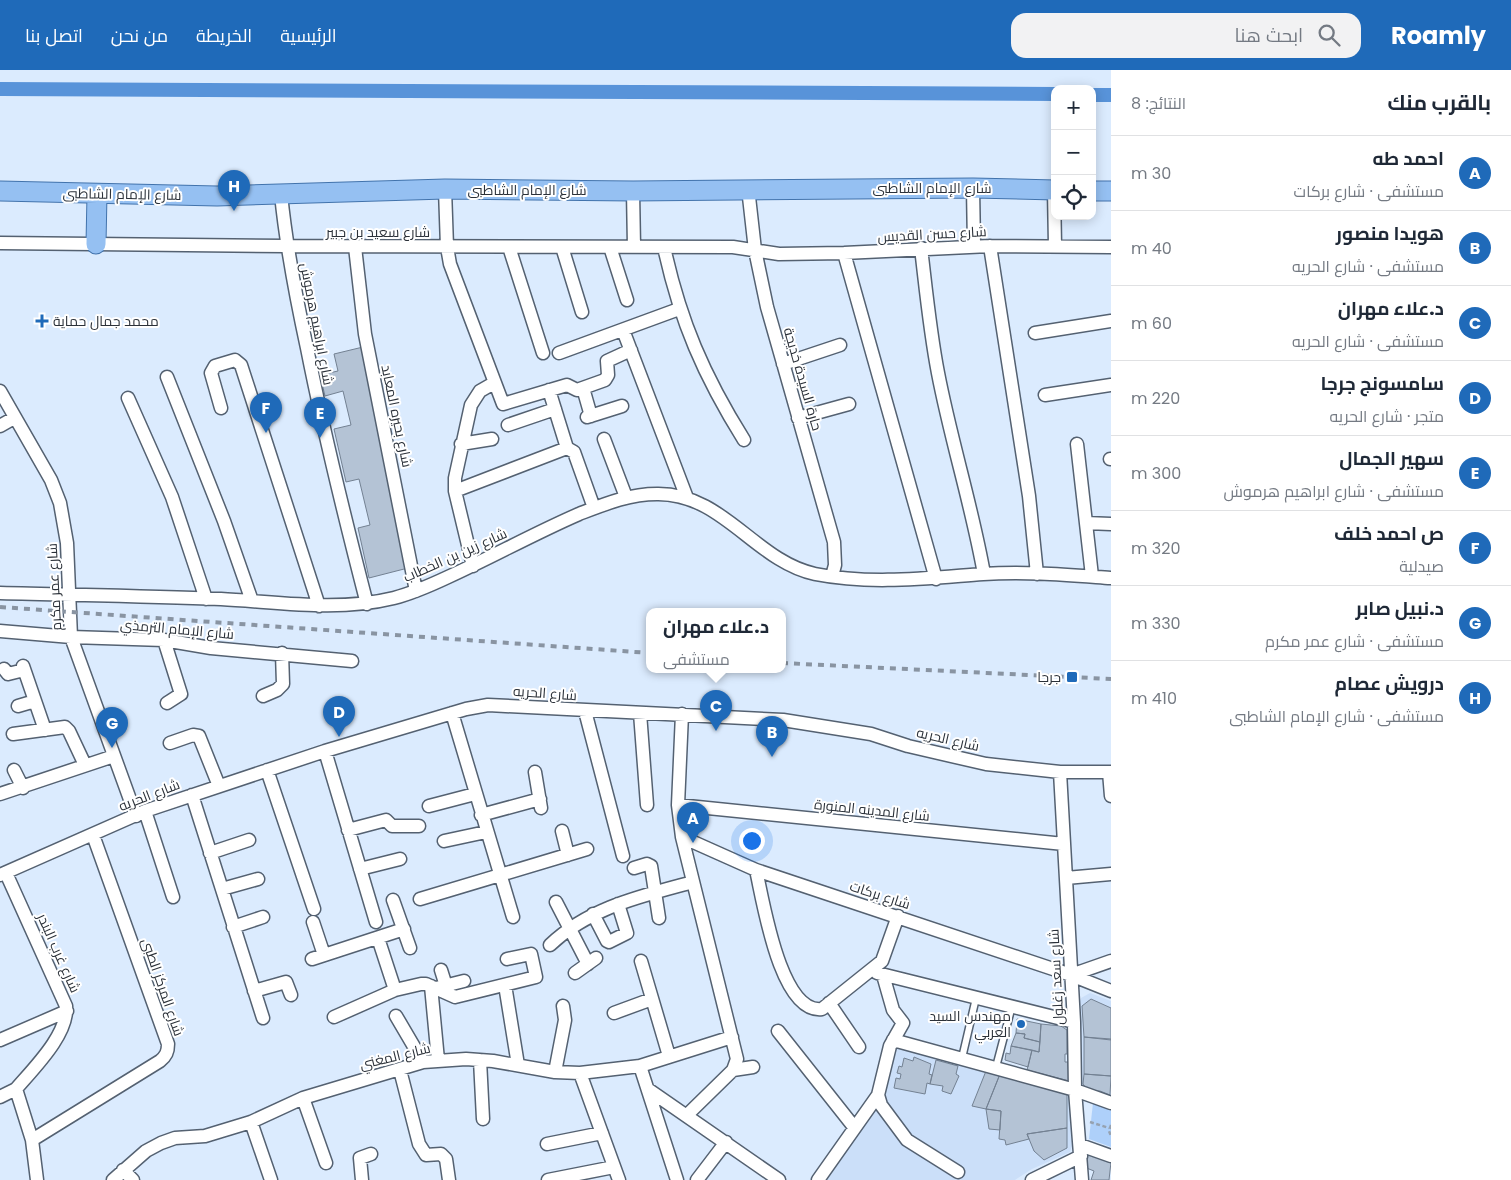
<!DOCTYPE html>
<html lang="ar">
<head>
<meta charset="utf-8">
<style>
  body { margin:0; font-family:Poppins,Cairo,sans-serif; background:#f2f2f3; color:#1f2937; direction:rtl }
  .controls { position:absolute; right:15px; top:15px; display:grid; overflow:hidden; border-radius:10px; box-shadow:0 2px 12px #0003 }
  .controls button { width:45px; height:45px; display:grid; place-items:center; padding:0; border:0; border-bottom:1px solid #e0e1e3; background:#fff; color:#1f2937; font:25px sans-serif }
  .you { position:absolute; left:751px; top:770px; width:18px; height:18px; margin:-12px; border:4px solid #fff; border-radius:50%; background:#1a73e8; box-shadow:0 0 0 8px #1a73e833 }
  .badge { display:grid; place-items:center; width:32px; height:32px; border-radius:50%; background:#1f6ab9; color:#fff; font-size:16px; font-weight:700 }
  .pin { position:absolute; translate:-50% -41px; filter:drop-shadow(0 1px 2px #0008) }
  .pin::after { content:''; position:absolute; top:26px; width:18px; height:15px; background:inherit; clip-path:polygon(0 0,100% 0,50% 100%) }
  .popup { position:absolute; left:646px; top:538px; width:140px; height:65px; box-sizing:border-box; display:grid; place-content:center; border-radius:10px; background:#fff; filter:drop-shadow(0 1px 4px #0005); font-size:16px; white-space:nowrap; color:#747a83 }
  .popup b { font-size:19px; color:#1f2937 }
  .popup::after { content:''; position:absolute; left:50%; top:100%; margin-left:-10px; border:10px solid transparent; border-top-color:#fff }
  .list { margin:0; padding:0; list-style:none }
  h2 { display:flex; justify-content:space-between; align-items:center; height:65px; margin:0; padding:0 20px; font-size:21px }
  h2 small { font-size:16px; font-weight:400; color:#747a83 }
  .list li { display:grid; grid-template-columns:32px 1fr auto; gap:15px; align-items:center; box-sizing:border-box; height:75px; padding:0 20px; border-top:1px solid #e0e1e3 }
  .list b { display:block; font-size:19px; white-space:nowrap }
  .list p { margin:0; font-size:16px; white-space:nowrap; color:#747a83 }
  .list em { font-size:16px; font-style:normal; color:#747a83 }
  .icon { flex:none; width:28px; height:28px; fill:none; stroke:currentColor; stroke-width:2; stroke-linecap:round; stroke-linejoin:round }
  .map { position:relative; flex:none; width:1111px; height:1110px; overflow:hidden; direction:ltr }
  header { display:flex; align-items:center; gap:30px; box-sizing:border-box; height:70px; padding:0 25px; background:#1f6ab9; color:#fff }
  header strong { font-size:24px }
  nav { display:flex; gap:28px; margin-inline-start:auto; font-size:18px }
  .search { width:350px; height:45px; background:#f2f2f3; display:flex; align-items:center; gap:12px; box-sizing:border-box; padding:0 18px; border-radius:15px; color:#747a83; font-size:19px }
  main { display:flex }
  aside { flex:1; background:#fff }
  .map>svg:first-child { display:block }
</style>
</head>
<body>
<header>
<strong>Roamly</strong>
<div class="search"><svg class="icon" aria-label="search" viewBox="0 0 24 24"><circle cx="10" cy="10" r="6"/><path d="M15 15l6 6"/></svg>ابحث هنا</div>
<nav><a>الرئيسية</a><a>الخريطة</a><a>من نحن</a><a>اتصل بنا</a></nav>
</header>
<main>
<aside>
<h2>بالقرب منك<small>النتائج: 8</small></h2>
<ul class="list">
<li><span class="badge">A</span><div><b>احمد طه</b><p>مستشفى · شارع بركات</p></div><em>30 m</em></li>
<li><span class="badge">B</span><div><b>هويدا منصور</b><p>مستشفى · شارع الحريه</p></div><em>40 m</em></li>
<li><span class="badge">C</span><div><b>د.علاء مهران</b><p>مستشفى · شارع الحريه</p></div><em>60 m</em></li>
<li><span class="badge">D</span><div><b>سامسونج جرجا</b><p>متجر · شارع الحريه</p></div><em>220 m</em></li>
<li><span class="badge">E</span><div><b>سهير الجمال</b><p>مستشفى · شارع ابراهيم هرموش</p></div><em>300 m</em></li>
<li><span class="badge">F</span><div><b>ص احمد خلف</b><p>صيدلية</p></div><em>320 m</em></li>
<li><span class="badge">G</span><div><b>د.نبيل صابر</b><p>مستشفى · شارع عمر مكرم</p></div><em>330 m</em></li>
<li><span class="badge">H</span><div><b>درويش عصام</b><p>مستشفى · شارع الإمام الشاطبى</p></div><em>410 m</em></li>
</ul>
</aside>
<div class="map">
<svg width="1111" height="1110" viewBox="0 0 1111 1110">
  <rect width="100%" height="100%" fill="#dbebfe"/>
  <!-- built -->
  <path fill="#cbdff9" d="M1090,923L1111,931V1030L1086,1021L1082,1015L1079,935L1081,928Z
    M895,977L1070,1020L1072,1076L1070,1082L1032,1099L1015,1110H824L885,1021Z"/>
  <!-- green -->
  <path fill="#aed0fa" d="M1093,1033L1111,1039V1077L1089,1069Z"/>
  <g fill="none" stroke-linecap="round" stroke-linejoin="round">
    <!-- canal -->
    <path stroke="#5893d9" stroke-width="14" d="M0,19L1055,24
      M1092,25H1111"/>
  </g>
  <!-- building -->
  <path fill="#b4c3d5" stroke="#738192" d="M363,277L408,498L369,508L358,458L370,455L359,409L346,412L334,359L351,355L343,321L325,326L320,305L338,301L334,284Z
    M1091,929L1111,938V970L1084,967L1082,936Z
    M1017,949L1041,954L1040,972L1024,968L1025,964L1016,963Z
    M1041,954L1061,956L1067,960V984H1065V992H1068L1069,1011L1027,1000L1032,980L1039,982Z
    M1016,963L1025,964L1024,968L1040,972L1039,982L1011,976Z
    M1084,967L1111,969V1006L1084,1004Z
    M1011,976L1032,980L1028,997L1005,990L1006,983L1010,984Z
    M914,987L931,994L929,1004L932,1005L930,1014L927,1013L925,1024L894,1018L896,1008L900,1009L901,1004L897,1003L899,996L902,997L904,988L913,991Z
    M936,990L958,996L956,1004L959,1006L951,1024L942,1021L943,1016L930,1014Z
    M986,1001L1000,1004L986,1039L972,1036Z
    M1000,1004L1067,1019V1058L1027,1064L1029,1069L1006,1075L1005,1070L999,1069L1001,1041L986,1039Z
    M1084,1004L1111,1006L1110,1025L1100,1021H1088L1083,1014Z
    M986,1039L1001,1041L1000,1060L989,1059Z
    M1067,1058V1078L1044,1090L1034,1081L1027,1064Z
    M1088,1084L1111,1092L1109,1110H1091L1094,1101L1084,1097Z"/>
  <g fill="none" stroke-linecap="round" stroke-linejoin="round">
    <!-- lane casing -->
    <g stroke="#546171" stroke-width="9">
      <path id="lane" d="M962,988L976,928
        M996,997L1012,936"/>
    </g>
    <!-- street casing -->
    <g stroke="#546171" stroke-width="15">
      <path id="street" d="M748,118L755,180L767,237L834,472L835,495L832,506
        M973,118L974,176
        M445,119L447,177L450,194L503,334L567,315L577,320L605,310L608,305L607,291L631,280
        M1054,120L1055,176
        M633,121L634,177
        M281,124C286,176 296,227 307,278C324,364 345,449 367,534
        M0,173L286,176L733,177L779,184L844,183L990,176L1111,177
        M990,176L1029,426L1037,504
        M355,177L365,264L416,521
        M509,177L543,283
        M562,177L582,242
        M610,177L627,230
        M664,177C680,251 704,306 744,370
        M921,178C926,220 930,262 938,303C951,371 972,436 984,504
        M844,183L936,509
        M623,260L687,428
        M1035,263L1111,251
        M559,283L679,239
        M783,294L840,275
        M167,307L224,451L252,531
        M583,318L591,346
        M549,320L567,378L574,382L594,438
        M0,321L51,410L60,433L67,473L71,567L136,746
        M1045,325L1111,315
        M128,328L172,427L206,529
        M221,338L211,303L215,296L235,290L241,295L319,536
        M587,347L622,336
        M798,348L849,334
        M508,355L555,339
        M0,356L14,348
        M604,369L626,427
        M461,374L492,369
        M1077,374L1092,506
        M1110,389H1111
        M455,421L567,378
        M1086,453L1111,454
        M473,496L455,421V408L471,335L480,321L494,313
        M0,523C74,525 147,526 221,529C279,532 337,542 394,528C413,523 431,515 448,507C492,487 535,463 579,444C605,434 629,424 657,424C723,423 755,491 815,504C871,515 928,508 983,504C1026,501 1069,505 1111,508
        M0,561L71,567L164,570L211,578L352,591
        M164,570L181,624L167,633
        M23,596L45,660
        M4,599L8,604L24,600
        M263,626L277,620L283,614L282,583
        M18,636L35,631
        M585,641L623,786
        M452,643L513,847
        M640,643L647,735
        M682,644L678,735L682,767L737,989L733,1000L687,1045
        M13,664L65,657L69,661L85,695
        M170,673L193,665L199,666L219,716
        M325,681L376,852
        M14,700L23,718
        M267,700L314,839
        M535,702L541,738
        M1060,702L1074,952L1075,1020L1082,1110
        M1109,702L1111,726
        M0,724L114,686
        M192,725L263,948
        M678,735L1064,774
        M429,736L475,724
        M145,741L173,827
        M481,745L540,729
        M348,760L386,750L392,756H419
        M562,761L568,785
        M682,767L756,800L1071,905L1111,921
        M444,771L486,762
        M210,783L249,770
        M634,798L647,794L651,796L659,848
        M360,799L400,789
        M756,800C763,830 780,944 822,939L882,891L898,846
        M6,803L66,936C69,964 33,999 16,1019L32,1070L37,1110
        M0,805L145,741L325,681L466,639L488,635L783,650L871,664L908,676L986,694L1060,702H1111
        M1066,808L1111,804
        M222,819L258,809
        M420,829L587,779
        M393,830L410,878
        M556,832L588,894
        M593,844L607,871L609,872L627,863L618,834
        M313,852L324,885
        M233,857L263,847
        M378,868L395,920
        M550,875C590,837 642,826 693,812
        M312,889L404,859
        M641,891L669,986
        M441,900L446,916
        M575,903L596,888
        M877,903L1074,952
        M883,905L893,940L903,953L890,976L878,1025L881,1035L907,1070L958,1102
        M1071,905L1111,891
        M505,915L518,995
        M431,916L438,990
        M436,918L464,911
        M254,921L286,912L291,925
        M829,933L859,977
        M614,943L652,929
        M396,946L423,992
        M334,947L395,920L421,914H426L455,927L536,907L531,884L507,889
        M778,961L854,1057
        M0,970L67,941
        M893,970L1075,1020L1111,1033
        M480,990L483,1049
        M640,996L677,1110
        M400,1000L419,1074L426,1085L441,1084L446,1089L449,1110
        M733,1000L753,997
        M555,1002L565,950L563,936
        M580,1003L619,1110
        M649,1020L779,1110
        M0,1027L16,1019
        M303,1028L326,1093
        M251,1052L271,1110
        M32,1070L160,991C166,986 168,982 168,974L93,765
        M547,1074L602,1063
        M1080,1075L1111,1086
        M123,1100L133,1110
        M113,1110L146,1081L161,1073L175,1068L205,1066L251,1052L303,1028L423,992L466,989L493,991L555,1002L580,1003L640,996L732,967
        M362,1110L360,1088L371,1084
        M548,1110L614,1097
        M697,1110L726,1072
        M818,1110L878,1025
        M1032,1110L1081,1086"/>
    </g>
    <!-- primary casing -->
    <g stroke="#4273ac" stroke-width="21">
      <path id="primary" d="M0,121L217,126L445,119L633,121L973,118L1055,120
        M1092,121H1111
        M96,174L97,124"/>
    </g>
    <!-- path -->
    <path stroke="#96a2b1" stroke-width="2.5" stroke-dasharray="4 2.5" stroke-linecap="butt" d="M1090,1052L1109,1058
      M1111,1055L1109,1061L1111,1066"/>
    <!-- lane -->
    <use href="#lane" stroke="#fff" stroke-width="6"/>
    <!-- street -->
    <use href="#street" stroke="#fff" stroke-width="12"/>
    <!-- primary -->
    <use href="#primary" stroke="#95c0f2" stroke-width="19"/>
    <!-- rail -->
    <path stroke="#8994a2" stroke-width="4" stroke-dasharray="6 6" stroke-linecap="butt" d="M0,537L650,583
      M782,593L1111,609"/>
  </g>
  <!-- markers -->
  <g fill="#1f6ab9" stroke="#fff" stroke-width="2">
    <path d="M39.5 243.5h5v5h5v5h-5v5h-5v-5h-5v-5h5z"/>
    <rect x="1066" y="601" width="12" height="12" rx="2.5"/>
    <circle cx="1021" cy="954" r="5"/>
  </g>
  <g text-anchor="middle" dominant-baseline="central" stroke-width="4" stroke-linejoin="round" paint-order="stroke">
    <!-- street labels -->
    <g font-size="14" fill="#2b3139" stroke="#fff">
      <text x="932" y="118">شارع الإمام الشاطبى</text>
      <text x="527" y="120">شارع الإمام الشاطبى</text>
      <text transform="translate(122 124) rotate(1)">شارع الإمام الشاطبى</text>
      <text x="378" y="162">شارع سعيد بن جبير</text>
      <text transform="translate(932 164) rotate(-3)">شارع حسن القديس</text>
      <text transform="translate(317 254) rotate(79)">شارع ابراهيم هرموش</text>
      <text transform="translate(803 309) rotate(74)">حارة السيدة خديجة</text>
      <text transform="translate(397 346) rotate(78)">شارع بحيره المعابد</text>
      <text transform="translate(455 485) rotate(-24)">شارع زين بن الخطاب</text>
      <text transform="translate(54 517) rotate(-93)">شارع عمر مكرم</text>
      <text transform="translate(177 559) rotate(5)">شارع الإمام الترمذي</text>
      <text transform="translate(545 623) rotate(4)">شارع الحريه</text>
      <text transform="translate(948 669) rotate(13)">شارع الحريه</text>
      <text transform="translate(149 725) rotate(-21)">شارع الحريه</text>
      <text transform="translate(872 740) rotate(6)">شارع المدينه المنورة</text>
      <text transform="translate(880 825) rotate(18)">شارع بركات</text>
      <text transform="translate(59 883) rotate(66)">شارع غرب البندر</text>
      <text transform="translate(1056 907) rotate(-93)">شارع سعد زغلول</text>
      <text transform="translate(163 917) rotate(71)">شارع المركز الطبى</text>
      <text transform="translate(395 986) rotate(-14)">شارع المغني</text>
    </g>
    <!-- poi labels -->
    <g font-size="14" fill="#2b3139" stroke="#fff" text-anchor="end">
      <text x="53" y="251" text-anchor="start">محمد جمال حماية</text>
      <text x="1061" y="607">جرجا</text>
      <text x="1011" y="946">مهندس السيد<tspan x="1011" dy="16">العربي</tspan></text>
    </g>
  </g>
</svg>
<div class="controls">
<button>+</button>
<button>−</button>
<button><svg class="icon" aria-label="locate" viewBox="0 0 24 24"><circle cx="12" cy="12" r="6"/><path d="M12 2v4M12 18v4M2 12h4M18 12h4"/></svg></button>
</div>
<div class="you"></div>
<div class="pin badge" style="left:693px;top:773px">A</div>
<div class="pin badge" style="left:772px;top:687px">B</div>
<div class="pin badge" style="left:716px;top:661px">C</div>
<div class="popup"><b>د.علاء مهران</b>مستشفى</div>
<div class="pin badge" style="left:339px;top:667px">D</div>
<div class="pin badge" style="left:320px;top:368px">E</div>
<div class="pin badge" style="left:266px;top:363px">F</div>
<div class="pin badge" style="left:112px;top:678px">G</div>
<div class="pin badge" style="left:234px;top:141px">H</div>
</div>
</main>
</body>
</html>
